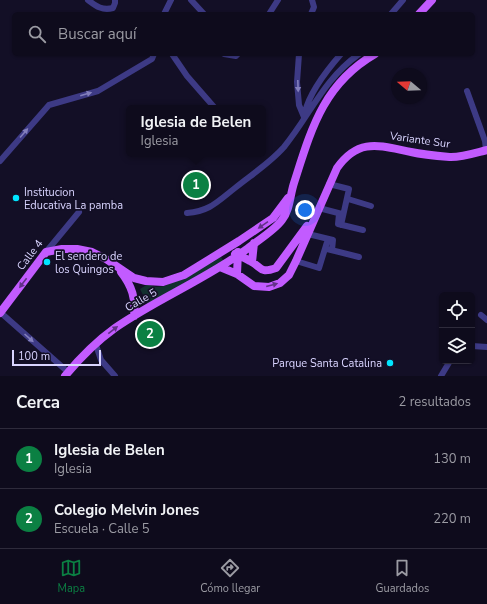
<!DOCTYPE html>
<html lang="es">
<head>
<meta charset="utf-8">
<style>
  body { margin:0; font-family:"Nunito Sans",sans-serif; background:#1c1929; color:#f1f3f6 }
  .controls { position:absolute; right:12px; bottom:12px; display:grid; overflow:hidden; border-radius:6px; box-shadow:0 1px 3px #0004 }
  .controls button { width:36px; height:36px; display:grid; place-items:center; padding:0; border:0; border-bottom:1px solid #2e2b3b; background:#0e0b1c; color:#f1f3f6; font:20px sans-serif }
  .compass { position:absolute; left:391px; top:68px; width:36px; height:36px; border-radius:50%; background:#0e0b1c; box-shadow:0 1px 3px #0004; rotate:289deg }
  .scale { position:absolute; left:12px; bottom:10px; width:89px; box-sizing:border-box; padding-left:4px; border:2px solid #d9d4ff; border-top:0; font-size:11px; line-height:14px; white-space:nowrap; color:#d9d4ff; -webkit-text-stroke:3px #130f26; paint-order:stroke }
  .you { position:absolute; left:305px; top:210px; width:14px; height:14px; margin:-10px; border:3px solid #fff; border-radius:50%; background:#1a73e8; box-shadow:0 0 0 6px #1a73e833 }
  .badge { display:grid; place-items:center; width:26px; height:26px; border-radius:50%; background:#0b8043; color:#fff; font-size:13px; font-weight:700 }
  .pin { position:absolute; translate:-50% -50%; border:2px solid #fff; box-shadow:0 1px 4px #0006 }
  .popup { position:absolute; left:126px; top:105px; width:140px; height:52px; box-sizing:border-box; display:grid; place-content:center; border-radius:6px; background:#0e0b1c; filter:drop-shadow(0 1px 3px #0005); font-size:13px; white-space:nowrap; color:#9b9ba3 }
  .popup b { font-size:15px; color:#f1f3f6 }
  .popup::after { content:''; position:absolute; left:50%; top:100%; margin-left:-8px; border:8px solid transparent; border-top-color:#0e0b1c }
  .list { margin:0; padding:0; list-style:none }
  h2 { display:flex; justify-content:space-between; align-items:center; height:52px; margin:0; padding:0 16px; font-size:17px }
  h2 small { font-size:13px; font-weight:400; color:#9b9ba3 }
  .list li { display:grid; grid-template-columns:26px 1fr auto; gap:12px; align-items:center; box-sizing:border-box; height:60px; padding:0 16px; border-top:1px solid #2e2b3b }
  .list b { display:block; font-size:15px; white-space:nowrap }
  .list p { margin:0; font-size:13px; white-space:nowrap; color:#9b9ba3 }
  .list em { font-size:13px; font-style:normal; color:#9b9ba3 }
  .icon { flex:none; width:22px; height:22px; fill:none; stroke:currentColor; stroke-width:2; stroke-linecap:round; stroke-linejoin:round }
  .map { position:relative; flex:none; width:487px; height:376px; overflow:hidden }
  .search { position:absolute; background:#0e0b1c; box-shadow:0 1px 3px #0004; left:12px; right:12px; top:12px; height:44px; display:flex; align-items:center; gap:10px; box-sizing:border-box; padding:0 14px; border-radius:6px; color:#9b9ba3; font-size:15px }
  .sheet { height:172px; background:#0e0b1c }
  nav { display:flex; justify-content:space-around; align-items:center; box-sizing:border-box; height:56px; border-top:1px solid #2e2b3b; background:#0e0b1c; font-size:11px; color:#9b9ba3 }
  nav a { display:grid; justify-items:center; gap:2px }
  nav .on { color:#0b8043 }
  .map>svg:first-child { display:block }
</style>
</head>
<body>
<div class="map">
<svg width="487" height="376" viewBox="0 0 487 376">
  <rect width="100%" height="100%" fill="#130f26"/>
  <!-- green -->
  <path fill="#12302f" d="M221,257L224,262L148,305L140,289L148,284L156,287L165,286Z"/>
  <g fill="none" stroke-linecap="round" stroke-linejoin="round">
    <!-- minor -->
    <path stroke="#3d3a85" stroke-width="6" d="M88,0C96,6 102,11 113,8L115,3V0
      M191,0L204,14
      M164,14L171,0
      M269,14L278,0
      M311,14L314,7L312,0
      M391,14L403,0
      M172,54L187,76L214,107
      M224,54L236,56L238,54
      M299,54L297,82L299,105L304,117
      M467,91L485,141L486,150
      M305,112C310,91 327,70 341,54
      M0,161L49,105L98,91L152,59L154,54
      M329,184L349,189L341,225
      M348,199L371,206
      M319,208L342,214
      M187,213C210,211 217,202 235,188C251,175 270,163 284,147C311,114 322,81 359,54
      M339,214L338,224L363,230
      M308,234L333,240L332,250
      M327,249L359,257
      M46,252L79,212
      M296,261L319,268L328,239
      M0,312L68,372
      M481,315L487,320
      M96,345L101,360L115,376
      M472,346L487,347
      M441,376L450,361"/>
    <!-- major -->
    <path stroke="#c25bff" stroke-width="8" d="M419,14L432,0
      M235,254C240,256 245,258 250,261C262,267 259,274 276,268L307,226
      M252,262L254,243
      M220,267L237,274L254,286L269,287L280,283L289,275L296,261L337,168C359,137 380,146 411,152C424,155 438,156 451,157C463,157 475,153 487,150
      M121,272C132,286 136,299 134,316
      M237,274L238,252
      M0,313L46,252L62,249H77L92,252L106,259L134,278L146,281L163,282L184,275L239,241L273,218L288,198
      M65,376C79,359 97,341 115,328C157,299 206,279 247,249C257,241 275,230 282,220C290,210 290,195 294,183C311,130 323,84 375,54"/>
  </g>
  <!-- one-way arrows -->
  <defs><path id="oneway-solid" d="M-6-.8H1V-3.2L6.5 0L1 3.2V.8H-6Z"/></defs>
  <g fill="#837fbc">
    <use href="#oneway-solid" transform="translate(298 86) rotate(88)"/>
    <use href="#oneway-solid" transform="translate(86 94) rotate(-16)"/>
    <use href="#oneway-solid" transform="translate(24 133) rotate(-49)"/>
    <use href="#oneway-solid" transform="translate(29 338) rotate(42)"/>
  </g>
  <g fill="#623188">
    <use href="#oneway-solid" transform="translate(263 225) rotate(146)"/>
    <use href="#oneway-solid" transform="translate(23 283) rotate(127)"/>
    <use href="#oneway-solid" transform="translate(272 285) rotate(-15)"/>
    <use href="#oneway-solid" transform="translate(113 330) rotate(-38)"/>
  </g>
  <!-- markers -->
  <g fill="#00e5ff" stroke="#130f26" stroke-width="1.5">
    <circle cx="16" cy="198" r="4"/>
    <circle cx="47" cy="262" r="4"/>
    <circle cx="390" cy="363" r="4"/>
  </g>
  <g text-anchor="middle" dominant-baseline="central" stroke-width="3.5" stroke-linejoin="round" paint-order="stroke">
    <!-- street labels -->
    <g font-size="11" fill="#d9d4ff" stroke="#130f26">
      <text transform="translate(420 140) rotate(8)">Variante Sur</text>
      <text transform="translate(30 255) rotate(-53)">Calle 4</text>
      <text transform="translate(141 300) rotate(-30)">Calle 5</text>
    </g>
    <!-- poi labels -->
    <g font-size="11" fill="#d9d4ff" stroke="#130f26" text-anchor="start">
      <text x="24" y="192">Institucion<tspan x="24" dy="13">Educativa La pamba</tspan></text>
      <text x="55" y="256">El sendero de<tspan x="55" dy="13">los Quingos</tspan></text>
      <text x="382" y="363" text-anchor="end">Parque Santa Catalina</text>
    </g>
  </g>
</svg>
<div class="controls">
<button><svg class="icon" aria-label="locate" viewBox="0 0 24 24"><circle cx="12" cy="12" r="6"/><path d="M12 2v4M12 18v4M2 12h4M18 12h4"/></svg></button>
<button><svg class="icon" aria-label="layers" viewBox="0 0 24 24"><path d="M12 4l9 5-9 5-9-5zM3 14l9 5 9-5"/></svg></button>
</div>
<svg class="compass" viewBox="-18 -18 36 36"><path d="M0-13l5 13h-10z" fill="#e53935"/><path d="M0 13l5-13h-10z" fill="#9b9ba3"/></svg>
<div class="scale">100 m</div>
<div class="you"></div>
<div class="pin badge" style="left:196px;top:185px">1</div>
<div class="popup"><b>Iglesia de Belen</b>Iglesia</div>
<div class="pin badge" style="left:150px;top:334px">2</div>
<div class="search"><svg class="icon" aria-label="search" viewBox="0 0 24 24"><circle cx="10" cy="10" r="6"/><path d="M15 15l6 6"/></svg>Buscar aquí</div>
</div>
<section class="sheet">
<h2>Cerca<small>2 resultados</small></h2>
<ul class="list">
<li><span class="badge">1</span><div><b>Iglesia de Belen</b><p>Iglesia</p></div><em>130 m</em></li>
<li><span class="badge">2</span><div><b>Colegio Melvin Jones</b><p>Escuela · Calle 5</p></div><em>220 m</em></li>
</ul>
</section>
<nav>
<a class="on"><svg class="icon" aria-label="map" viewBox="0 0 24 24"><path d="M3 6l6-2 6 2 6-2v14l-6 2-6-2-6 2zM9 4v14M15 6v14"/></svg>Mapa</a>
<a><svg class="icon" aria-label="directions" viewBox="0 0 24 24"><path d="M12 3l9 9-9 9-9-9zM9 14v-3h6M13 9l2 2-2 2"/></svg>Cómo llegar</a>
<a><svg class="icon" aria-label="saved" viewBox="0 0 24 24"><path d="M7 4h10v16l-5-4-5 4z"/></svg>Guardados</a>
</nav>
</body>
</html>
